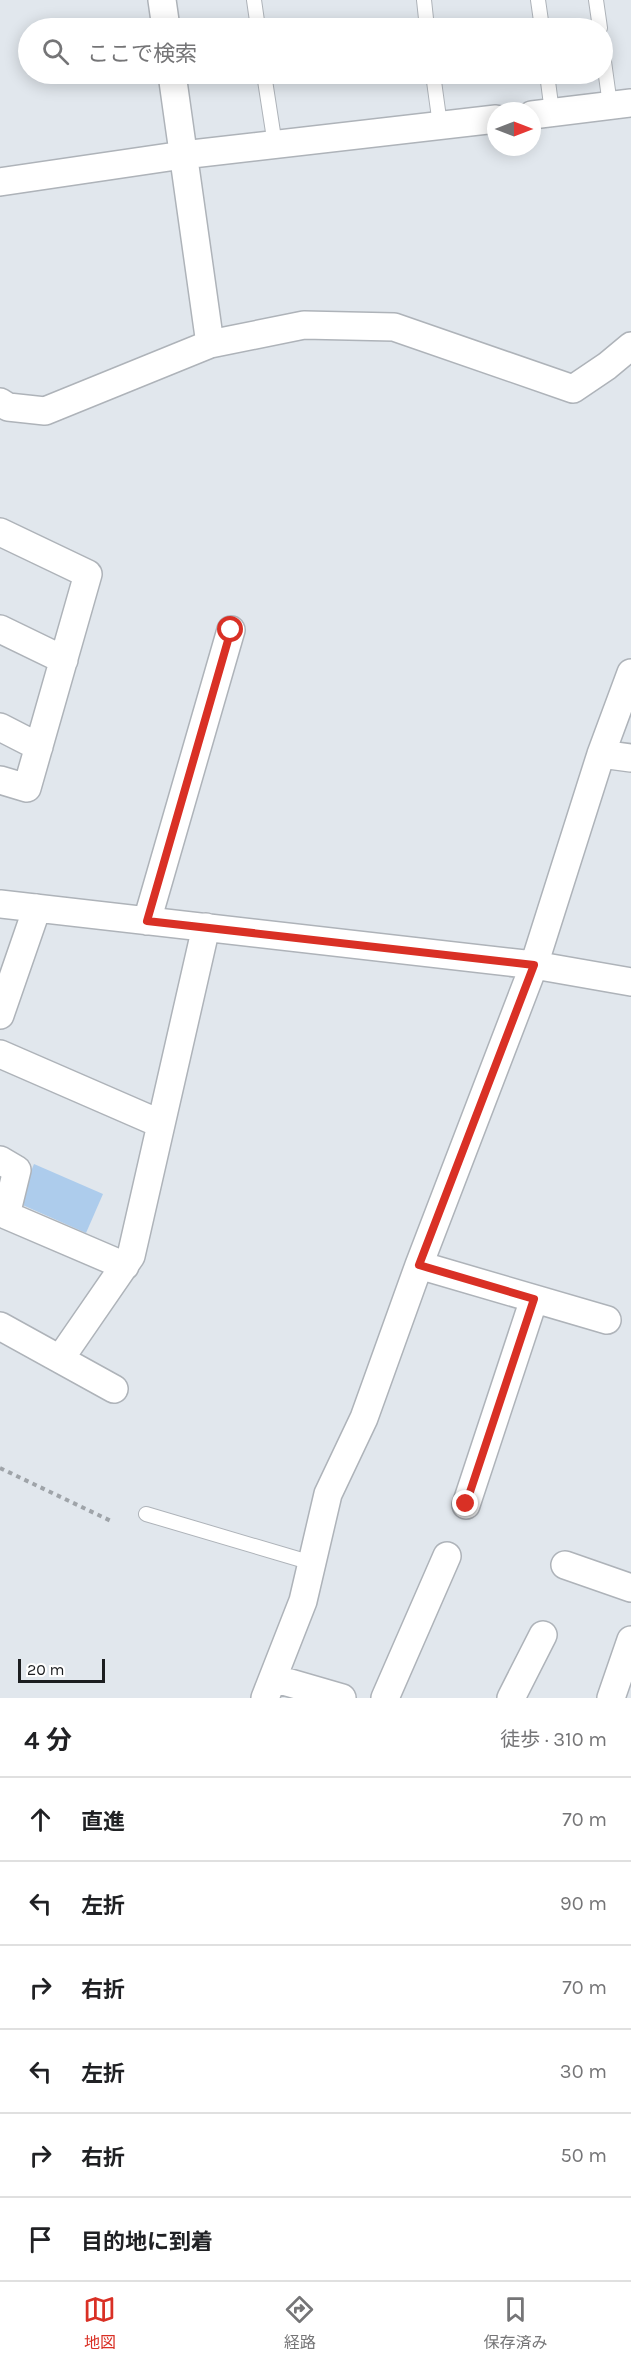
<!DOCTYPE html>
<html lang="ja">
<head>
<meta charset="utf-8">
<style>
  body { margin:0; font-family:Karla,"Noto Sans JP",sans-serif; background:#f6f6f6; color:#202124 }
  .compass { position:absolute; left:487px; top:102px; width:54px; height:54px; border-radius:50%; background:#fff; box-shadow:0 3px 15px #0003; rotate:90deg }
  .scale { position:absolute; left:18px; bottom:15px; width:87px; box-sizing:border-box; padding-left:6px; border:3px solid #1c1e20; border-top:0; font-size:16px; line-height:21px; white-space:nowrap; color:#1c1e20; -webkit-text-stroke:4px #fff; paint-order:stroke }
  .stop { position:absolute; width:18px; height:18px; margin:-14px; border:4px solid #d93025; border-radius:50%; background:#fff }
  .stop.end { background:#d93025; border-color:#fff; box-shadow:0 2px 6px #0008 }
  .list { margin:0; padding:0; list-style:none }
  h2 { display:flex; justify-content:space-between; align-items:center; height:78px; margin:0; padding:0 24px; font-size:26px }
  h2 small { font-size:20px; font-weight:400; color:#757577 }
  .list li { display:grid; grid-template-columns:39px 1fr auto; gap:18px; align-items:center; box-sizing:border-box; height:84px; padding:0 24px; border-top:2px solid #e0e0e0 }
  .list b { display:block; font-size:22px; white-space:nowrap }
  .list em { font-size:20px; font-style:normal; color:#757577 }
  .icon { flex:none; width:33px; height:33px; fill:none; stroke:currentColor; stroke-width:2; stroke-linecap:round; stroke-linejoin:round }
  .map { position:relative; flex:none; width:631px; height:1698px; overflow:hidden }
  .search { position:absolute; background:#fff; box-shadow:0 3px 15px #0003; left:18px; right:18px; top:18px; height:66px; display:flex; align-items:center; gap:15px; box-sizing:border-box; padding:0 21px; border-radius:33px; color:#757577; font-size:22px }
  .sheet { height:582px; background:#fff }
  nav { display:flex; justify-content:space-around; align-items:center; box-sizing:border-box; height:84px; border-top:2px solid #e0e0e0; background:#fff; font-size:16px; color:#757577 }
  nav a { display:grid; justify-items:center; gap:3px }
  nav .on { color:#d93025 }
  .map>svg:first-child { display:block }
</style>
</head>
<body>
<div class="map">
<svg width="631" height="1698" viewBox="0 0 631 1698">
  <rect width="100%" height="100%" fill="#e1e7ed"/>
  <!-- green -->
  <path fill="#adccec" d="M34,1164L103,1194L86,1233L18,1203Z"/>
  <g fill="none" stroke-linecap="round" stroke-linejoin="round">
    <!-- lane casing -->
    <g stroke="#aeb3b9" stroke-width="16">
      <path id="lane" d="M254,0L258,28
        M424,0L427,28
        M538,0L542,28
        M596,0L600,28
        M602,47L610,105
        M264,74L275,145
        M433,74L440,125
        M547,74L552,112
        M146,1514L312,1563"/>
    </g>
    <!-- street casing -->
    <g stroke="#aeb3b9" stroke-width="30">
      <path id="street" d="M162,0L166,28
        M172,74L210,344
        M532,115L631,103
        M0,182L183,155L496,119
        M0,402L8,407L45,411L210,344L304,325L394,327L573,389L607,366L631,346
        M0,532L88,574L27,788L0,780
        M0,629L64,660
        M0,727L39,747
        M601,754L631,758
        M0,904L534,965L631,982
        M147,921L231,630
        M0,1015L37,908
        M0,1054L161,1124
        M0,1160L17,1170L6,1215L125,1266
        M419,1265L607,1320
        M0,1326L114,1389
        M60,1359L131,1256L206,927
        M466,1505L534,1299
        M565,1565L631,1588
        M273,1678L342,1698
        M265,1698L303,1601L328,1494L364,1418L419,1265L534,965L601,754L631,673
        M385,1698L447,1556
        M511,1698L543,1635
        M611,1698L631,1640"/>
    </g>
    <!-- path -->
    <path stroke="#9fa4a9" stroke-width="4" stroke-dasharray="4.5 4.5" stroke-linecap="butt" d="M0,1468L111,1521"/>
    <!-- lane -->
    <use href="#lane" stroke="#fff" stroke-width="14"/>
    <!-- street -->
    <use href="#street" stroke="#fff" stroke-width="27"/>
  </g>
  <g fill="none" stroke-linecap="round" stroke-linejoin="round">
    <!-- route -->
    <path stroke="#d93025" stroke-width="8" d="M231,630L147,921L534,965L419,1265L534,1299L466,1504"/>
  </g>
</svg>
<svg class="compass" viewBox="-18 -18 36 36"><path d="M0-13l5 13h-10z" fill="#e53935"/><path d="M0 13l5-13h-10z" fill="#757577"/></svg>
<div class="scale">20 m</div>
<div class="stop" style="left:231px;top:630px"></div>
<div class="stop end" style="left:466px;top:1504px"></div>
<div class="search"><svg class="icon" aria-label="search" viewBox="0 0 24 24"><circle cx="10" cy="10" r="6"/><path d="M15 15l6 6"/></svg>ここで検索</div>
</div>
<section class="sheet">
<h2>4 分<small>徒歩 · 310 m</small></h2>
<ul class="list">
<li><svg class="icon" aria-label="ahead" viewBox="0 0 24 24"><path d="M12 20V5M6 11l6-6 6 6"/></svg><div><b>直進</b></div><em>70 m</em></li>
<li><svg class="icon" aria-label="left" viewBox="0 0 24 24"><path d="M17 20v-9H6M10 6l-5 5 5 5"/></svg><div><b>左折</b></div><em>90 m</em></li>
<li><svg class="icon" aria-label="right" viewBox="0 0 24 24"><path d="M7 20v-9h11M14 6l5 5-5 5"/></svg><div><b>右折</b></div><em>70 m</em></li>
<li><svg class="icon" aria-label="left" viewBox="0 0 24 24"><path d="M17 20v-9H6M10 6l-5 5 5 5"/></svg><div><b>左折</b></div><em>30 m</em></li>
<li><svg class="icon" aria-label="right" viewBox="0 0 24 24"><path d="M7 20v-9h11M14 6l5 5-5 5"/></svg><div><b>右折</b></div><em>50 m</em></li>
<li><svg class="icon" aria-label="arrive" viewBox="0 0 24 24"><path d="M6 21V4h12l-3 4 3 4H6"/></svg><div><b>目的地に到着</b></div></li>
</ul>
</section>
<nav>
<a class="on"><svg class="icon" aria-label="map" viewBox="0 0 24 24"><path d="M3 6l6-2 6 2 6-2v14l-6 2-6-2-6 2zM9 4v14M15 6v14"/></svg>地図</a>
<a><svg class="icon" aria-label="directions" viewBox="0 0 24 24"><path d="M12 3l9 9-9 9-9-9zM9 14v-3h6M13 9l2 2-2 2"/></svg>経路</a>
<a><svg class="icon" aria-label="saved" viewBox="0 0 24 24"><path d="M7 4h10v16l-5-4-5 4z"/></svg>保存済み</a>
</nav>
</body>
</html>
